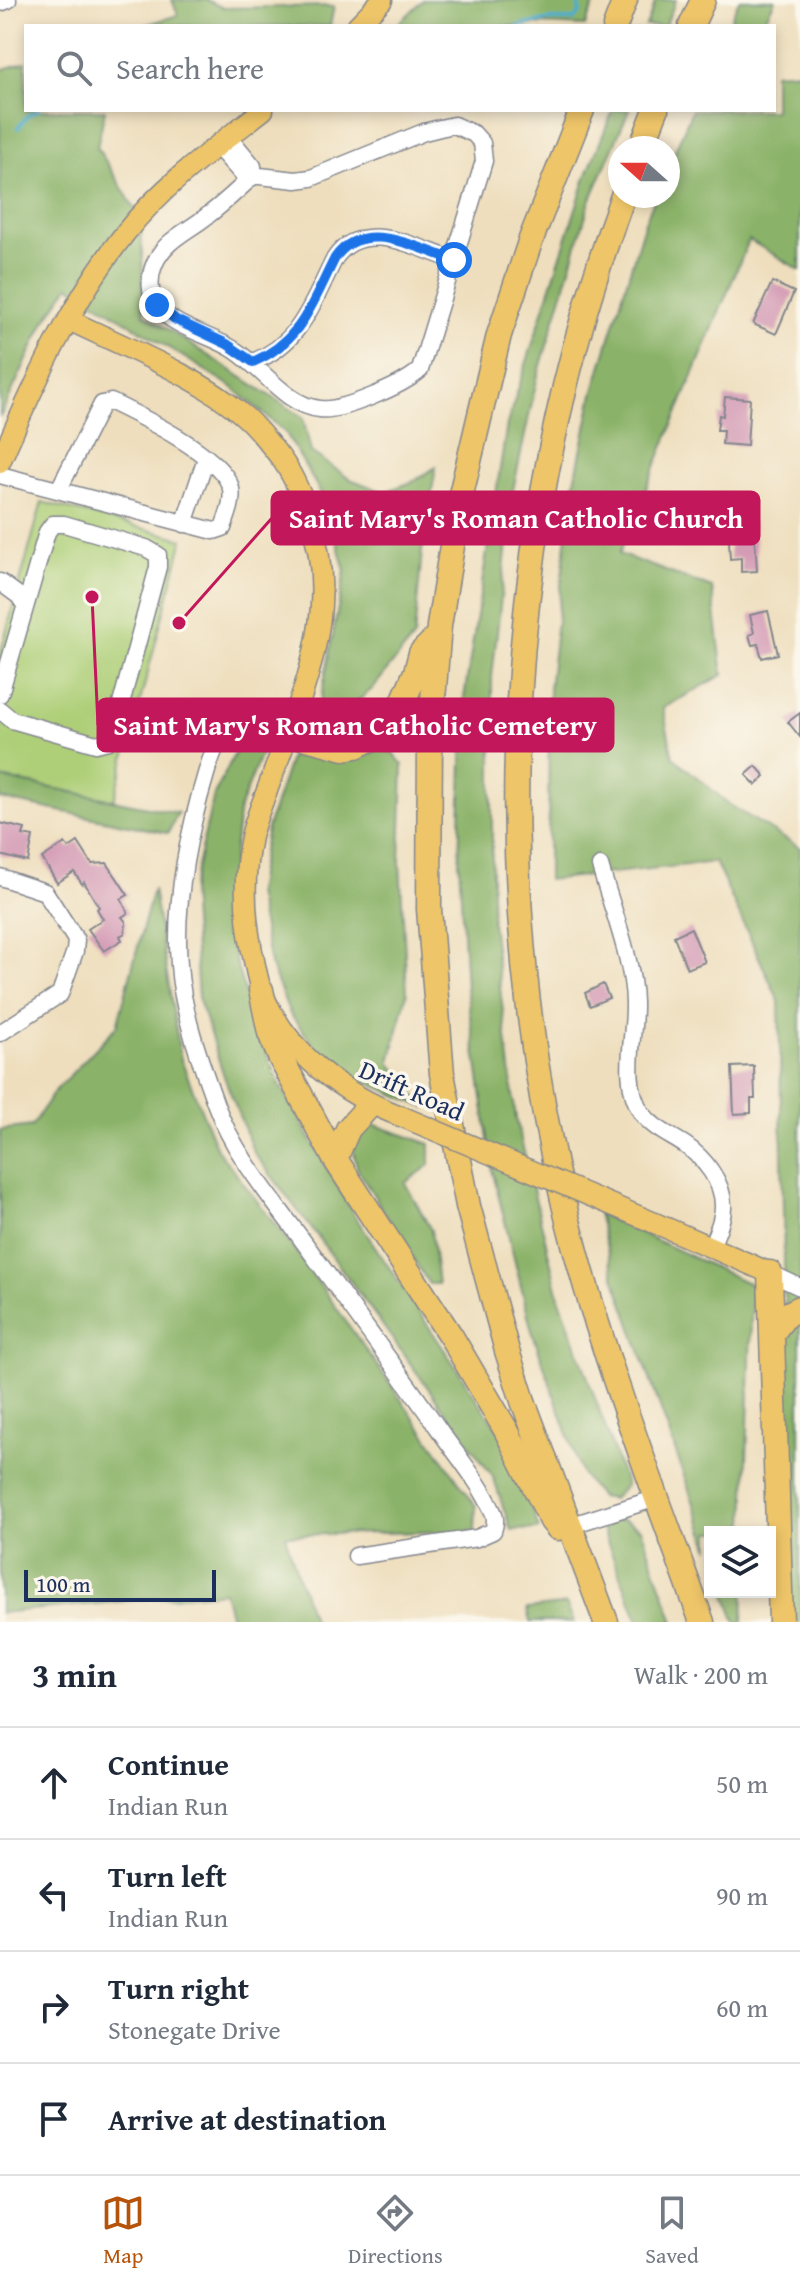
<!DOCTYPE html>
<html lang="en">
<head>
<meta charset="utf-8">
<style>
  body { margin:0; font-family:"Gentium Book Plus",serif; background:#f2f2f3; color:#1f2937 }
  .controls { position:absolute; right:24px; bottom:24px; display:grid; overflow:hidden; border-radius:0px; box-shadow:0 4px 12px #0003 }
  .controls button { width:72px; height:72px; display:grid; place-items:center; padding:0; border:0; border-bottom:2px solid #e0e1e3; background:#fff; color:#1f2937; font:40px sans-serif }
  .compass { position:absolute; left:608px; top:136px; width:72px; height:72px; border-radius:50%; background:#fff; box-shadow:0 4px 12px #0003; rotate:291deg }
  .scale { position:absolute; left:24px; bottom:20px; width:192px; box-sizing:border-box; padding-left:8px; border:4px solid #1b2f5e; border-top:0; font-size:22px; line-height:28px; white-space:nowrap; color:#1b2f5e; -webkit-text-stroke:6px #fbf7ec; paint-order:stroke }
  .stop { position:absolute; width:24px; height:24px; margin:-18px; border:6px solid #1a73e8; border-radius:50%; background:#fff }
  .stop.end { background:#1a73e8; border-color:#fff; box-shadow:0 2px 8px #0008 }
  .list { margin:0; padding:0; list-style:none }
  h2 { display:flex; justify-content:space-between; align-items:center; height:104px; margin:0; padding:0 32px; font-size:34px }
  h2 small { font-size:26px; font-weight:400; color:#747a83 }
  .list li { display:grid; grid-template-columns:52px 1fr auto; gap:24px; align-items:center; box-sizing:border-box; height:112px; padding:0 32px; border-top:2px solid #e0e1e3 }
  .list b { display:block; font-size:30px; white-space:nowrap }
  .list p { margin:0; font-size:26px; white-space:nowrap; color:#747a83 }
  .list em { font-size:26px; font-style:normal; color:#747a83 }
  .icon { flex:none; width:44px; height:44px; fill:none; stroke:currentColor; stroke-width:2; stroke-linecap:round; stroke-linejoin:round }
  .map { position:relative; flex:none; width:800px; height:1622px; overflow:hidden }
  .search { position:absolute; background:#fff; box-shadow:0 4px 12px #0003; left:24px; right:24px; top:24px; height:88px; display:flex; align-items:center; gap:20px; box-sizing:border-box; padding:0 28px; border-radius:0px; color:#747a83; font-size:30px }
  .sheet { height:552px; background:#fff }
  nav { display:flex; justify-content:space-around; align-items:center; box-sizing:border-box; height:112px; border-top:2px solid #e0e1e3; background:#fff; font-size:22px; color:#747a83 }
  nav a { display:grid; justify-items:center; gap:4px }
  nav .on { color:#b45309 }
  .map>svg:first-child { display:block }
</style>
</head>
<body>
<div class="map">
<svg width="800" height="1622" viewBox="0 0 800 1622">
  <rect width="100%" height="100%" fill="#fbf7ec"/>
  <filter id="ink" filterUnits="userSpaceOnUse"><feTurbulence type="fractalNoise" baseFrequency=".0125" numOctaves="2"/><feDisplacementMap in="SourceGraphic" scale="16" xChannelSelector="R" yChannelSelector="G"/><feConvolveMatrix kernelMatrix="1 2 1 2 8 2 1 2 1" color-interpolation-filters="sRGB"/></filter>
  <filter id="wash" filterUnits="userSpaceOnUse"><feTurbulence type="fractalNoise" baseFrequency=".006" numOctaves="4" result="noise"/><feDisplacementMap in="SourceGraphic" scale="32" xChannelSelector="R" yChannelSelector="G"/><feGaussianBlur stdDeviation="1.8" result="paint"/><feColorMatrix in="noise" values="0 0 0 0 0 0 0 0 0 0 0 0 0 0 0 0 0 1.4 0 .05"/><feComposite in="paint" operator="in"/></filter>
  <g filter="url(#wash)">
    <rect width="100%" height="100%" fill="#eedebd"/>
    <!-- green -->
    <path fill="#aecf78" stroke="#647f6b" stroke-width="2" d="M42,502L183,539L114,800L0,778V655Z"/>
    <!-- forest -->
    <path fill="#8ab268" stroke="#527063" stroke-width="2" d="M172,0H207L223,8L334,6L330,26H142L178,15Z
      M423,0H596L585,26C570,26 535,22 524,26H396Z
      M656,0H676L665,26H646Z
      M739,0H775L762,26H728Z
      M26,62V110H105L97,147L141,219L144,314L303,417L311,452L350,479L384,492L412,482L436,467L422,551L414,637L373,688L344,713L317,719L345,571L326,502L286,433L232,387L69,286L44,323L0,417V70Z
      M800,71V270L749,240L619,554L712,588L723,675L663,708L673,757L730,805L800,848V1622H791L779,1001L715,862L548,880L549,689L571,500L593,394L645,221L656,196H668V167L692,110H774V73Z
      M613,110H629L590,201L537,379L513,490L492,677V922L516,1119L559,1297L626,1485L613,1499L600,1497L582,1475L532,1331L493,1173L466,988L459,861L464,698L507,424L586,177Z
      M244,735L266,741L239,810L230,886L229,940L252,1016L280,1085L354,1215L512,1451L539,1529L511,1530L493,1477L321,1241L254,1153L225,1079L198,997L191,891L214,795Z
      M380,748L393,753L403,765L400,862L407,993L390,1062L424,1107L345,1073L317,1049L290,1014L270,964L256,893L267,828L293,749C323,757 353,766 380,748Z
      M0,778L178,813L168,833L0,799Z
      M153,889L181,1060L217,1149L304,1262L476,1506L475,1531L285,1535L313,1622H232L224,1592L0,1613V1130L32,1126L54,1092L117,1026Z
      M369,1123L430,1144V1165L405,1183L431,1230L438,1284H429L357,1168L353,1147Z
      M598,1213L752,1285L745,1532H710V1549L615,1280Z
      M613,1520H623L641,1529L674,1622H639L602,1529Z
      M725,1592H744L743,1622H736Z
      M566,1604L574,1622H530L527,1609Z"/>
    <g fill="none" stroke-linecap="round" stroke-linejoin="round">
      <!-- stream -->
      <path stroke="#4cadcb" stroke-width="4" d="M518,26L550,20H573L580,13L577,0
        M18,128L28,115L39,110"/>
    </g>
    <g id="blocks">
      <!-- building -->
      <path fill="#d49bb5" d="M772,282L794,292L776,334L753,324Z
        M725,397L750,399L747,446L722,444L723,430H717L719,415L723,416Z
        M754,522L757,571L741,572V558L730,559L728,524Z
        M768,611L778,654L762,658L758,644L752,645L749,635L754,633L750,615Z
        M800,713V737L788,722Z
        M756,766L765,776L756,785L746,775Z
        M0,823L25,829L23,835L33,837L28,862L0,855Z
        M78,842L92,864L107,863L128,895L121,899L128,913L122,917L126,922L125,933L120,936L122,940L104,951L88,929L103,919L97,909L99,907L84,882L82,884L74,872L57,883L42,858L65,843L69,848Z
        M691,928L705,962L687,969L674,936Z
        M603,984L609,998L590,1006L585,993Z
        M754,1066L755,1099H751V1113L734,1114L732,1067Z"/>
    </g>
  </g>
  <g filter="url(#ink)">
    <use href="#blocks" fill-opacity="0" stroke="#84868e" stroke-width="2"/>
    <g fill="none" stroke-linecap="round" stroke-linejoin="round">
      <!-- minor casing -->
      <g stroke="#84868e" stroke-width="19">
        <path id="minor" d="M0,3L8,0
          M229,137L253,166V176
          M217,146L242,174L296,180L311,178L424,132L440,128L454,125L474,134L482,143L484,161L420,370C404,385 342,412 320,409C287,406 262,368 236,351C213,335 175,329 157,306C149,294 149,277 154,265C164,240 187,232 207,216C223,204 238,190 253,176
          M253,362C302,342 312,303 335,258C363,217 416,248 454,260
          M0,475L214,531L223,528C227,516 235,499 230,485C217,453 142,417 111,402L102,404L59,489
          M184,524L206,458
          M0,582L19,596L25,605
          M0,694L47,532L53,524H64L146,548L158,555V567L112,737L108,741L96,744L12,720L0,710
          M287,733C235,712 222,720 206,774C188,834 174,902 179,965C182,1011 200,1061 216,1105C234,1154 269,1195 300,1237C346,1300 393,1364 438,1428C457,1456 481,1483 494,1514C496,1521 495,1525 493,1531L477,1538L356,1556
          M600,866C611,905 634,964 634,1003C635,1038 621,1080 641,1112C652,1128 670,1135 685,1145C704,1158 723,1182 723,1205C724,1219 716,1234 711,1247
          M0,877L45,892L76,940L75,951L60,994L0,1033
          M770,1273L800,1287
          M569,1526L657,1498"/>
      </g>
      <!-- major casing -->
      <g stroke="#84868e" stroke-width="23">
        <path id="major" d="M357,26L382,0
          M69,320C124,347 199,376 244,416C257,427 269,443 280,457C293,474 302,496 309,516C343,612 301,696 269,785C263,802 255,819 251,837C243,876 244,912 252,951C255,964 257,979 262,992C287,1053 343,1095 403,1117
          M0,462C35,382 72,300 126,232C164,184 216,147 263,110
          M669,1229L770,1273"/>
      </g>
      <!-- highway casing -->
      <g stroke="#84868e" stroke-width="27">
        <path id="highway" d="M615,26L625,0
          M691,26L703,0
          M582,110L531,239L499,335L459,503L439,626L430,737L429,909L442,1074L468,1206L507,1351L523,1401L606,1622
          M641,148L656,110
          M623,196C503,521 484,881 567,1217C601,1354 654,1489 702,1622
          M287,733L344,748L356,746L376,736L399,711L416,672L421,653L438,636
          M261,990L270,1033L280,1057L335,1159
          M370,1105L348,1129L335,1159L452,1338L506,1430L552,1521L558,1528
          M770,1273L781,1622
          M773,1332L786,1315L800,1308"/>
      </g>
      <!-- minor -->
      <use href="#minor" stroke="#fff" stroke-width="16"/>
      <!-- major -->
      <use href="#major" stroke="#eec569" stroke-width="20"/>
      <!-- highway -->
      <use href="#highway" stroke="#eec569" stroke-width="24"/>
      <!-- major-bridge casing -->
      <g stroke="#84868e" stroke-width="23" stroke-linecap="butt">
        <path id="major-bridge" d="M403,1117L669,1229"/>
      </g>
      <!-- major-bridge -->
      <use href="#major-bridge" stroke="#eec569" stroke-width="20"/>
    </g>
  </g>
  <g fill="none" stroke-linecap="round" stroke-linejoin="round" filter="url(#ink)">
    <!-- route -->
    <path stroke="#1a73e8" stroke-width="10" d="M157,305L176,320L227,344L253,362C302,341 312,303 335,258C363,217 416,248 454,260"/>
  </g>
  <g text-anchor="middle" dominant-baseline="central" stroke-width="7" stroke-linejoin="round" paint-order="stroke">
    <!-- street labels -->
    <g font-size="26" fill="#1b2f5e" stroke="#fbf7ec">
      <text transform="translate(412 1090) rotate(24)">Drift Road</text>
    </g>
  </g>
  <!-- callouts -->
  <path fill="none" stroke="#c2185b" stroke-width="3" d="M179 623L272 518M92 597L98 725"/>
  <g fill="#c2185b" stroke="#fbf7ec" stroke-width="3">
    <circle cx="179" cy="623" r="8"/>
    <circle cx="92" cy="597" r="8"/>
  </g>
  <g fill="#c2185b" stroke="#c2185b" stroke-width="3">
    <rect x="272" y="492" width="487" height="52" rx="8"/>
    <rect x="98" y="699" width="515" height="52" rx="8"/>
  </g>
  <g font-size="28" text-anchor="middle" font-weight="bold" fill="#fff">
    <text x="516" y="528">Saint Mary's Roman Catholic Church</text>
    <text x="355" y="735">Saint Mary's Roman Catholic Cemetery</text>
  </g>
</svg>
<div class="controls">
<button><svg class="icon" aria-label="layers" viewBox="0 0 24 24"><path d="M12 4l9 5-9 5-9-5zM3 14l9 5 9-5"/></svg></button>
</div>
<svg class="compass" viewBox="-18 -18 36 36"><path d="M0-13l5 13h-10z" fill="#e53935"/><path d="M0 13l5-13h-10z" fill="#747a83"/></svg>
<div class="scale">100 m</div>
<div class="stop" style="left:454px;top:260px"></div>
<div class="stop end" style="left:157px;top:305px"></div>
<div class="search"><svg class="icon" aria-label="search" viewBox="0 0 24 24"><circle cx="10" cy="10" r="6"/><path d="M15 15l6 6"/></svg>Search here</div>
</div>
<section class="sheet">
<h2>3 min<small>Walk · 200 m</small></h2>
<ul class="list">
<li><svg class="icon" aria-label="ahead" viewBox="0 0 24 24"><path d="M12 20V5M6 11l6-6 6 6"/></svg><div><b>Continue</b><p>Indian Run</p></div><em>50 m</em></li>
<li><svg class="icon" aria-label="left" viewBox="0 0 24 24"><path d="M17 20v-9H6M10 6l-5 5 5 5"/></svg><div><b>Turn left</b><p>Indian Run</p></div><em>90 m</em></li>
<li><svg class="icon" aria-label="right" viewBox="0 0 24 24"><path d="M7 20v-9h11M14 6l5 5-5 5"/></svg><div><b>Turn right</b><p>Stonegate Drive</p></div><em>60 m</em></li>
<li><svg class="icon" aria-label="arrive" viewBox="0 0 24 24"><path d="M6 21V4h12l-3 4 3 4H6"/></svg><div><b>Arrive at destination</b></div></li>
</ul>
</section>
<nav>
<a class="on"><svg class="icon" aria-label="map" viewBox="0 0 24 24"><path d="M3 6l6-2 6 2 6-2v14l-6 2-6-2-6 2zM9 4v14M15 6v14"/></svg>Map</a>
<a><svg class="icon" aria-label="directions" viewBox="0 0 24 24"><path d="M12 3l9 9-9 9-9-9zM9 14v-3h6M13 9l2 2-2 2"/></svg>Directions</a>
<a><svg class="icon" aria-label="saved" viewBox="0 0 24 24"><path d="M7 4h10v16l-5-4-5 4z"/></svg>Saved</a>
</nav>
</body>
</html>
